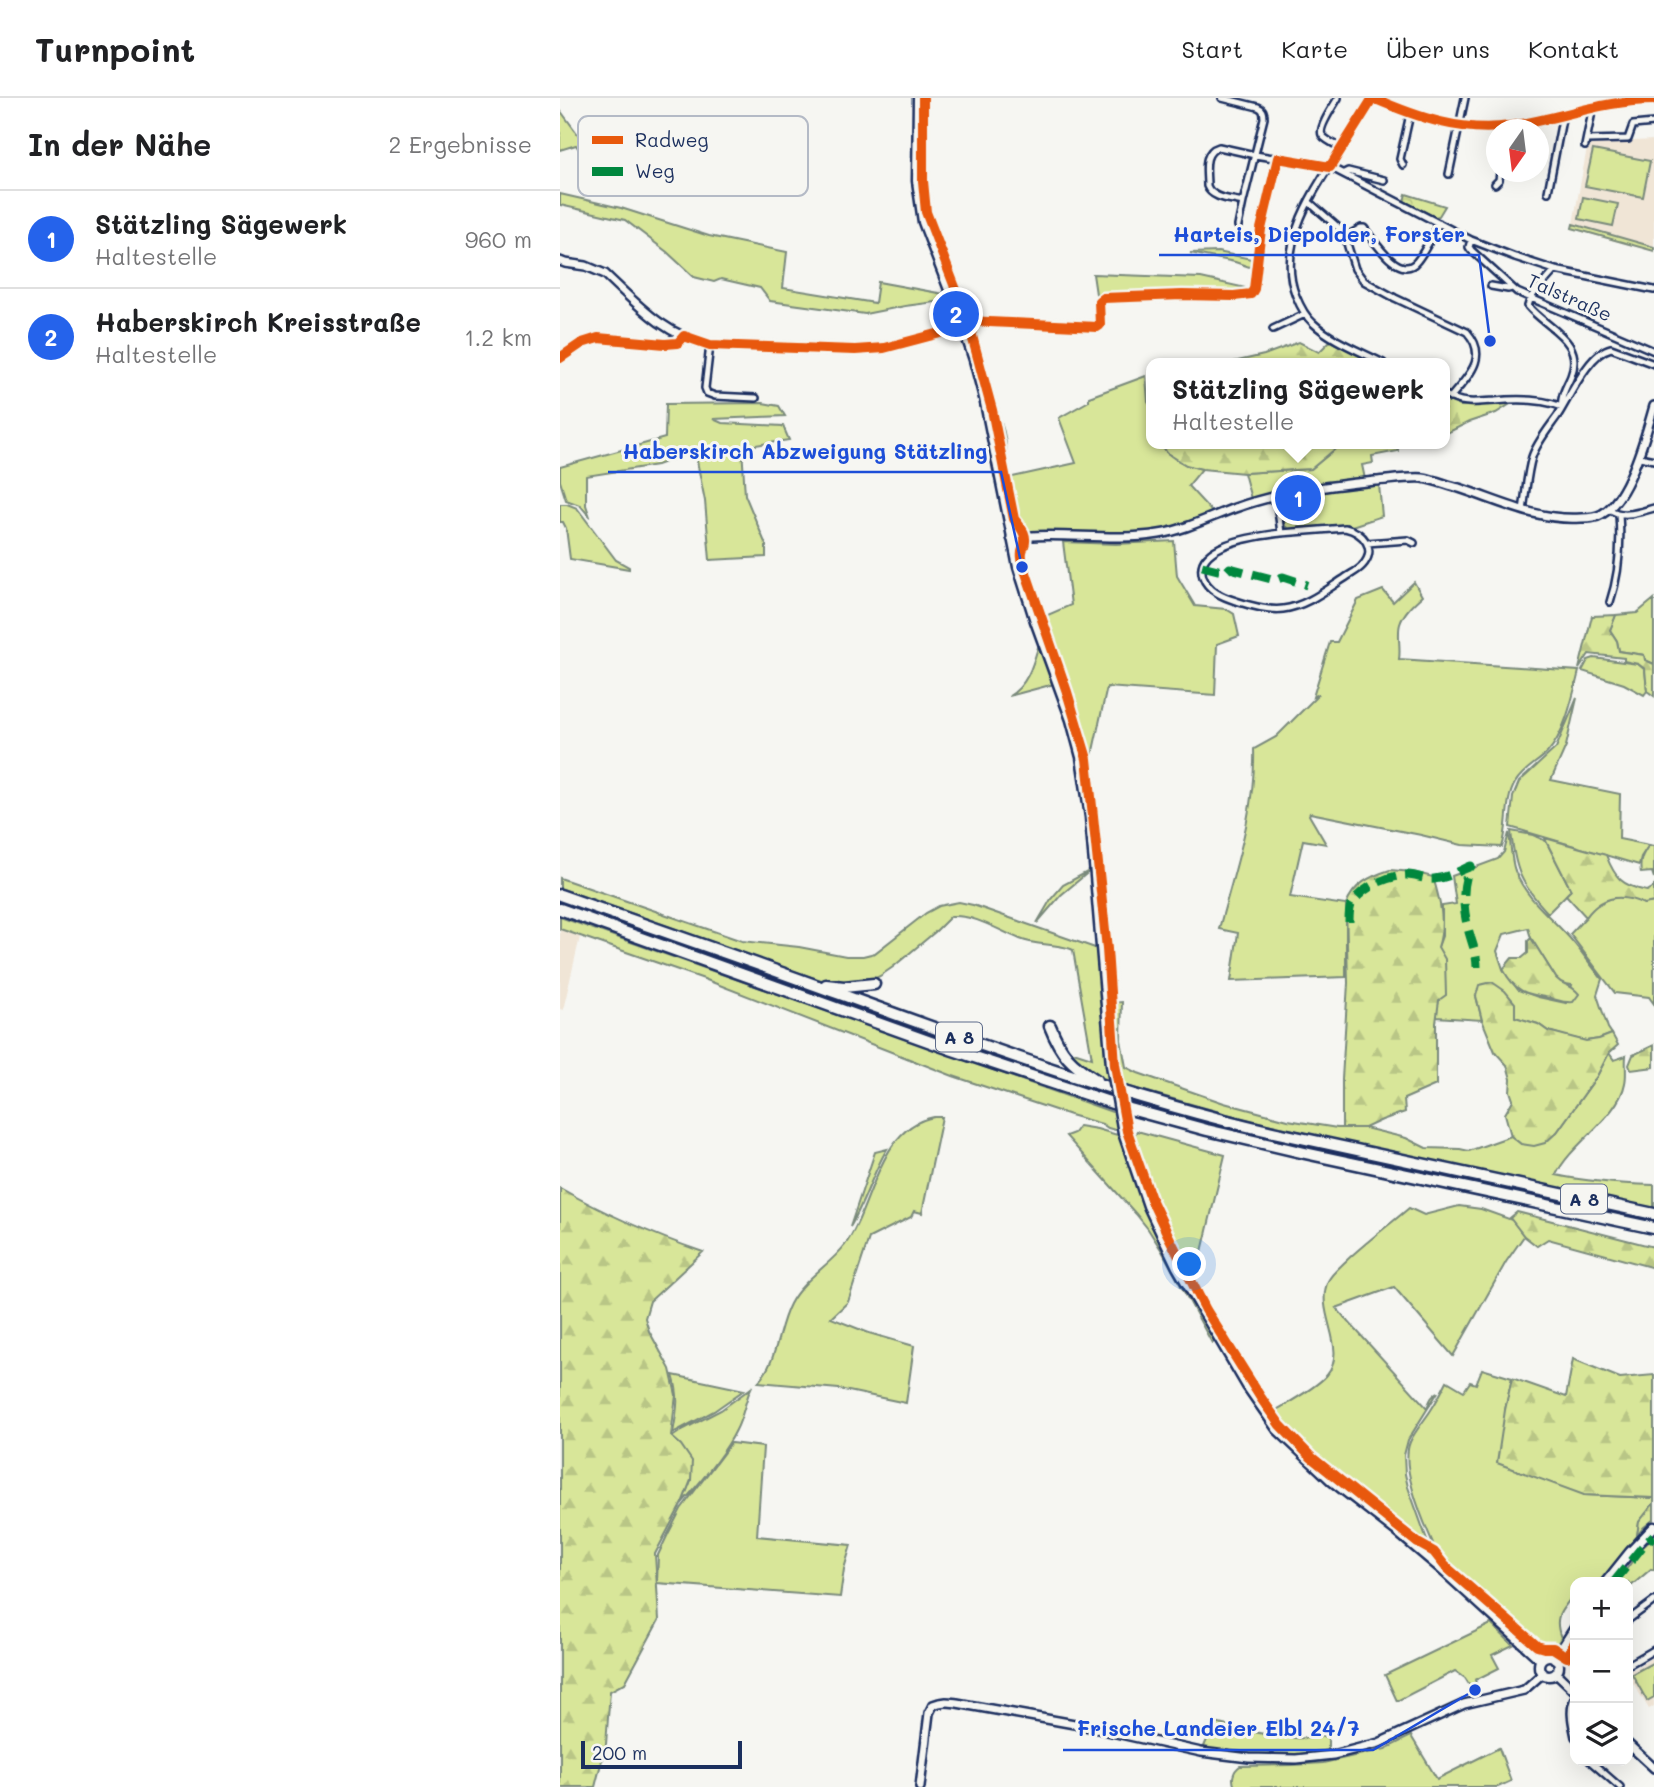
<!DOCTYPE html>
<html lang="de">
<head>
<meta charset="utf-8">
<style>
  body { margin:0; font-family:Mali,sans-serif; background:#f2f2f2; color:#202124 }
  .controls { position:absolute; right:21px; bottom:21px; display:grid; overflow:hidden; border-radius:14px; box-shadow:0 7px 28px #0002 }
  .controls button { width:63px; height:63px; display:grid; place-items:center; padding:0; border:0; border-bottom:2px solid #e0e0e0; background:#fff; color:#202124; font:35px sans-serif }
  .compass { position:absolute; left:926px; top:21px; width:63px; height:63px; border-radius:50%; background:#fff; box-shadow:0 7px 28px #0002; rotate:194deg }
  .scale { position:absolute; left:21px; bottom:18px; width:161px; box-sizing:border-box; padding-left:7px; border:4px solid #1b2f5e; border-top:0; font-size:19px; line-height:24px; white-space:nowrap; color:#1b2f5e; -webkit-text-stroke:5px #f6f6f2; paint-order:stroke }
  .you { position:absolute; left:630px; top:1167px; width:24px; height:24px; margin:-18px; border:5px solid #fff; border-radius:50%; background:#1a73e8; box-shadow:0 0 0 10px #1a73e833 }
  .badge { display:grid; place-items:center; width:46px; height:46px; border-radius:50%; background:#2563eb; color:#fff; font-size:23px; font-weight:700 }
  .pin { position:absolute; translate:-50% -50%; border:4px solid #fff; box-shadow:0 2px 7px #0006 }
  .popup { position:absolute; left:586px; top:260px; width:304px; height:91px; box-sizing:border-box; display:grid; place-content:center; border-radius:14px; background:#fff; filter:drop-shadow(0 2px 5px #0005); font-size:23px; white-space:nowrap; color:#757577 }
  .popup b { font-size:26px; color:#202124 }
  .popup::after { content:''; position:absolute; left:50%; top:100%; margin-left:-14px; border:14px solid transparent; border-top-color:#fff }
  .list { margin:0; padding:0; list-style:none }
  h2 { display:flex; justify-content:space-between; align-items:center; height:91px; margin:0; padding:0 28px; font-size:30px }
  h2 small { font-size:23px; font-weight:400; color:#757577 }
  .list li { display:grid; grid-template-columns:46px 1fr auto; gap:21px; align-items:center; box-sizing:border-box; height:98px; padding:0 28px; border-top:2px solid #e0e0e0 }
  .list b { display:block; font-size:26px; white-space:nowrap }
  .list p { margin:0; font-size:23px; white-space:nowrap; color:#757577 }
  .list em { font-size:23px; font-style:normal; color:#757577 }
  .icon { flex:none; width:38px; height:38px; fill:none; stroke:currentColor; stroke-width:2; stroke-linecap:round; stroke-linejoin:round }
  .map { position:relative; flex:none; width:1094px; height:1689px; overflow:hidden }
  header { display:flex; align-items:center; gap:42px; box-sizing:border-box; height:98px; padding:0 35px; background:#fff; border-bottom:2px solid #e0e0e0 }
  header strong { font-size:33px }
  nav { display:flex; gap:38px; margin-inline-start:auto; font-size:24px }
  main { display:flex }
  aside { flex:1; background:#fff }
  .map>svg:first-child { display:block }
</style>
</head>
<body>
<header>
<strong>Turnpoint</strong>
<nav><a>Start</a><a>Karte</a><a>Über uns</a><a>Kontakt</a></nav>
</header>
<main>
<aside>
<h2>In der Nähe<small>2 Ergebnisse</small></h2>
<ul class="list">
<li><span class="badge">1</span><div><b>Stätzling Sägewerk</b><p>Haltestelle</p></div><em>960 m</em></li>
<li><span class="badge">2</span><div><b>Haberskirch Kreisstraße</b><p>Haltestelle</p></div><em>1.2 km</em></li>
</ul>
</aside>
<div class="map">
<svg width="1094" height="1689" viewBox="0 0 1094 1689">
  <defs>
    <pattern id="forest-firs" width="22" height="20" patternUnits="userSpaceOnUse" patternTransform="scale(1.75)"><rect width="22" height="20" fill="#d8e699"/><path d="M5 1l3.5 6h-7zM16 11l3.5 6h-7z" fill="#b9c686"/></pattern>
    <pattern id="park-crowns" width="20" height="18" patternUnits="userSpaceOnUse" patternTransform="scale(1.75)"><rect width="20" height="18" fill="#d8e699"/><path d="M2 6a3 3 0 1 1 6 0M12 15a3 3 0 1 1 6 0" fill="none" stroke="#b9c686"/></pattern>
  </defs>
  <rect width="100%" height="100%" fill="#f6f6f2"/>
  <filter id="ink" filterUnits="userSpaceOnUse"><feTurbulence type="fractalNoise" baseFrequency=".0143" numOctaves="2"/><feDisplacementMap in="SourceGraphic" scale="14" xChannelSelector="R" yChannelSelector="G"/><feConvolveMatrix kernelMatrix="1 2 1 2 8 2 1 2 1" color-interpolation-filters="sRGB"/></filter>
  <g filter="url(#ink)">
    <!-- built -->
    <path fill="#f0e5d6" d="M1094,42V154L1012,131L1027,50H1030V45Z
      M0,831L20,839L3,912L0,911Z
      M1094,1558V1608L1089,1611L1068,1577V1573L1076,1570Z"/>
    <!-- green -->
    <path fill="#d8e699" stroke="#7a8a7c" stroke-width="2" fill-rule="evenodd" d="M0,12L25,46L18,50L16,47L0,52Z
      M1033,52L1090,63L1083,99L1025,88Z
      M0,96L61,110L149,138L227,154L223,190L315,205L318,184L389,197L391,202L345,208L305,216L210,203L200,190L161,181L154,184L134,179L107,154L65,122L0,107Z
      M1023,99L1058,106L1053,128L1019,121Z
      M1013,126L1094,149V153L1012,130Z
      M658,154L696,162L695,171L675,164L630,155Z
      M533,176L641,180L690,191L693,187L692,192L685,196L677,195L668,198L615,196L544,199L539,201L537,203Z
      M586,278L588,304L591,309V346H605L604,350C612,363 628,368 642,371L628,388L653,415L608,431L574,435L465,434L456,421L448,380L516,365L499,320L529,303V299Z
      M203,305L219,308L225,318L153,321L162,325L223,328L229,342L182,349L185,397L206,447V459L150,462L145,403L135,353L97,367L26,378V407L30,419L20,407L6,402L0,383V369L105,340L106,306Z
      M434,311C447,330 447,352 447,375Z
      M786,346H838V353L812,358L813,365L802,367L805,381C766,385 728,390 691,401L684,375L751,371L780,347Z
      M819,387L822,418L789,429L730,432L725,428C724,418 720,407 730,401L777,391Z
      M0,406H7L17,410L56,462L69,469V471L10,461L6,430L3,424H0Z
      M614,443L617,478L635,508L666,511L674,516L679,538L657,546L655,597L547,589L529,671L524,645L483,519L511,507L503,444L556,446Z
      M854,484L862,498C853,506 844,514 840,526C837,536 841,550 839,561L1019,573C1013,598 1005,636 987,655C977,665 962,672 955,685C944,704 949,729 942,749L902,747L861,737L750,715L749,717L766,746L743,742L730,799L786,807V879L671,883L678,835L659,831C674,774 696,711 694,651L716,639L759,596L753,599L770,544H777L798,502L823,492L833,504Z
      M1094,501V566L1085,562L1084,557L1059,553L1057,543L1050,532L1056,517L1077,515Z
      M479,546L494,586L449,598C468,587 473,566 479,546Z
      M1034,560L1078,566L1085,572L1087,593L1084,597L1064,586L1022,573L1028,562Z
      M1017,600L1006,648L991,682L1060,696L1059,741L1089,747L1081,759L1079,767L950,729L953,699L959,684L996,650Z
      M951,733L973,737L986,743L1011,792L988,815C961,786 955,773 951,733Z
      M949,735C951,747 951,762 955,773C965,798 986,815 1004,834C1018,848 1029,865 1042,881L1037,897L1048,930L1052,936L1039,941L1026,943L1008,939L988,933L978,926L954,919L916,898L922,922L876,919L879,902L878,849L882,838V808L896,806L892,778L938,761L944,754ZM968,830L971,840L996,880L1000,885L1012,887L1006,905L978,899L958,892L943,871L937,853L944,836Z
      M531,772L501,797L477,825L491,801L503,787Z
      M0,780L182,843L239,849L286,858H303L315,855L366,815L379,808L399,804L413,807L538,851L549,982C526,975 520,968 504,951L532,960L513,852L511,851C494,845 477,848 460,841C437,832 417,817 391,818L375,834L333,869L320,878L307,884L276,886L251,879L0,790Z
      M1053,799L1072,800L1084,806L1094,804V906L1089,899L1055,895L1010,836L1026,819L1033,809Z
      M0,819L555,1015L558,1030L555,1032L548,1030L542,1026L510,1017L393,978L144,881L0,831Z
      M562,904L561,942L566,969L578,975L664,1005L728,1022L777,1030H805L846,1040L866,1050L900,1051L909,1053L951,1038L961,1046L997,1034L1037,978L1049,955L1054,962L1066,958C1065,967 1067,977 1065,985C1059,1019 1011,1045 996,1077C1029,1084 1061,1086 1094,1087V1110L794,1046L681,1020L559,986L553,905Z
      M374,1019H382L362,1115L354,1113L351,1119L309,1140L288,1204L271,1220L309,1235L354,1248L346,1305L279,1291L198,1284C218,1263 217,1231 230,1206C243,1181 269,1168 285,1147C313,1108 318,1029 374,1019Z
      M519,1028L537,1031L561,1038L584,1108L620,1182L654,1242L652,1245L602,1153L588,1131L576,1116L506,1038L514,1035Z
      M577,1033L665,1057L636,1179C608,1137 591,1090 575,1042V1036Z
      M327,1051C312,1076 305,1104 290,1129L315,1054Z
      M899,1108L921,1111L952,1122L964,1138L946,1164L893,1258L834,1189L776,1210L867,1310C870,1303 870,1299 878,1294L848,1342L844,1357L845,1376L848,1389L870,1450L861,1446C810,1406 754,1367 713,1314C728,1305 756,1290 767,1277C789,1250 754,1214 768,1183C772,1175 780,1169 786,1163C806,1144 828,1128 849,1110L864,1117Z
      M922,1271L952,1280L945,1312L1024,1397L1094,1400V1405L1091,1410L1079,1424L1077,1438L1041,1484H1015C1015,1510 989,1508 1001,1540L995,1549L981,1547L886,1467C883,1461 883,1456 877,1454C865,1428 839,1370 850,1344C855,1333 864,1323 871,1312C877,1303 882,1293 887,1283L904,1293L910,1284L916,1286Z
      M113,1277L184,1292L154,1313L113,1335C117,1312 120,1300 113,1277Z
      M191,1290C185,1303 183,1319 176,1332C165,1355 139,1386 122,1405L131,1382L112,1339L124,1331L161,1312Z
      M171,1345L203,1349L197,1438L291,1447L284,1471L280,1499L97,1485L98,1457L108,1436L121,1411Z
      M1094,1439V1472L1091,1471L1071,1488L1068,1484H1057L1082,1450Z
      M931,1526L953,1547L932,1557L939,1570L915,1582L917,1589L912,1591L905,1580L895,1573L837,1603L825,1577Z
      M1094,1564V1599L1087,1603L1072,1576Z
      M654,1625C689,1632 734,1647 768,1637V1655C723,1659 688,1657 643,1651Z
      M851,1638L877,1681L939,1650L951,1683L938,1689H675C671,1681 673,1673 680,1668L732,1667L763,1665L825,1651Z"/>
    <!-- forest -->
    <path fill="url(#forest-firs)" stroke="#7a8a7c" stroke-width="2" d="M770,243L814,265H669L704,257L739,244L759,254Z
      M885,301L900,308L952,305L936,315L909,324L885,336Z
      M605,346H786L780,347L751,371L684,375L642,371L626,367L607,355L604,350Z
      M1056,517L1050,532L1057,543L1059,553L1084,557L1085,562L1094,566V598L1087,593L1085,571L1078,566L1064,563V560L1029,556L1019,571L1032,518Z
      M985,740L1046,757C1055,780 1062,788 1087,793L1094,789V786V804L1084,806C1061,795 1041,798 1026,819L1006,797L1011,792L986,743Z
      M1089,747L1094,748V780L1092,774L1081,775C1079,763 1082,757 1089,747Z
      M830,772L853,774L873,779C880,802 886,825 878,849L885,861L886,897L879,902L876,925V987L844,1001L845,1014L822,1022L805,1030H782V981L788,885L786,807C793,786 811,778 830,772Z
      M971,840L996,880C1004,889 1009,884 1019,896L1013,904C1004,905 998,902 990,900C965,896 955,894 943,871L952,860H962L968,855V843Z
      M932,884L945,893L955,905V919L978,926L988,933L1026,943L1039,941L1052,936L1058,947L1049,955L1037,978L997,1034L985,1045L974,1048L961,1046L951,1038L945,1016L953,1002L950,993L951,981L947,967L935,954L922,922L916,898L919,887Z
      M1094,947V969L1071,972L1069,967L1073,957Z
      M0,1090C45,1116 94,1137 143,1154L90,1203L85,1220L89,1233L110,1271L116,1297L111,1338L121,1347L132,1363L131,1382L122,1405L95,1456L99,1522L65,1585L50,1593L46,1646L35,1689H0Z
      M957,1114L1094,1149V1170L988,1141L977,1148L964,1138L950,1120Z
      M1013,1261L1060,1280L1094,1277V1400L1024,1397L937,1365L945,1312L952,1280L1006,1299Z
      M1094,1405V1421L1083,1430L1077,1438L1079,1424Z"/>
    <!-- park -->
    <path fill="url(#park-crowns)" stroke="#7a8a7c" stroke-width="2" d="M846,96L885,108L879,118L875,119L844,103Z"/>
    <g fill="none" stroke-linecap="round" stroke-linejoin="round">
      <!-- minor casing -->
      <g stroke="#1b2f5e" stroke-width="10">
        <path id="minor" d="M662,0L698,9C703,11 704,14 704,20L683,104C671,101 652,101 647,88C647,73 642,54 659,49L695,57L770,69L911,142L955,159L995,172L1094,192
          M778,0C774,7 758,30 762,37C765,42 776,47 782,50
          M813,0C856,19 899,34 947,28C965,26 982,21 999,16C1030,9 1062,2 1094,2
          M814,0C783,56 709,131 736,198C740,208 745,218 753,225C772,243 800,253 823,265
          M1027,42L1068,41L1073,27L1094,25
          M1025,48L1033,9
          M843,67L840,61L850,16
          M784,75L788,73L824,82
          M889,76L905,0
          M935,86L939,82L940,74
          M988,94L1003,16
          M749,104L780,131L785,139L795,171L804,183L835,200L907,234C930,260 907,279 890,300
          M678,128L683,104
          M785,139L801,130H804C813,141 840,185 857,163C866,152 872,137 879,125
          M911,142L909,149L911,152L957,194L1094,253
          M931,188L948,191L952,190
          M713,231L745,216
          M150,247L145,290L147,295L155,298L196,300
          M0,260L22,245L38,240L105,246L118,245L124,238
          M885,297C904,307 915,304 935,303C956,301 983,301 1002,309C1000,298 1007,288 1011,278C1025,242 987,231 968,208L971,199L995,172
          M1080,359L1094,362
          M716,397L721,435L785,430C803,434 818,451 802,468C798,473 790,476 785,480C766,492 746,508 723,511C708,513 691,508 676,503C663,499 648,493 643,479C632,445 700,438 721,435
          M1049,411C1063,421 1079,414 1094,410
          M963,412C966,395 967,375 972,359C977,344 989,330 998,317C1010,298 1029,255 1051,250L1094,266
          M807,445L848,442L854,445
          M1050,504C1059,477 1061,444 1059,416
          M1068,1522L1094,1503
          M1068,1567L1094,1552
          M1015,1598C1008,1612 1012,1624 1015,1639
          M1030,1663L1060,1689"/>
      </g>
      <!-- tertiary casing -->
      <g stroke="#1b2f5e" stroke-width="12">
        <path id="tertiary" d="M0,163L5,165L26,168L45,176C78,207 104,237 150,247L278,252H309L336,247L403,229
          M451,440C500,433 550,444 599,436C625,432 650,419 675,410C720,394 767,388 815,383C830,382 847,379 863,380C875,382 887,387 899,390C939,403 978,423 1021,420C1028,420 1036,420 1042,416C1069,401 1086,336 1094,308
          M996,1575L1015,1593
          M1068,1646L1094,1670
          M360,1689L369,1615L373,1607C382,1603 388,1604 397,1605L520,1627L641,1654L689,1660L736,1661L773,1657L819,1645L904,1606L964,1592L982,1576"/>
      </g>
      <!-- secondary casing -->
      <g stroke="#1b2f5e" stroke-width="13">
        <path id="secondary" d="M358,0L357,83L363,124L401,223L414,262L424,300L458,469L475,523L511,622L521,659L530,719L551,967
          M563,1035L588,1108L617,1169L687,1288L717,1331L772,1383L835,1432L880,1470L981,1562
          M1046,1484L1070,1454L1094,1429
          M979 1568a10 10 0 1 1 20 0a10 10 0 1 1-20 0Z
          M995,1561L1015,1530"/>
      </g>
      <!-- motorway casing -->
      <g stroke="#1b2f5e" stroke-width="15">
        <path id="motorway" d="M0,797C85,827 170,856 255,887C406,942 556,998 713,1034L1094,1116
          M0,811L393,952L570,1011L647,1032L745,1055L1094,1130
          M266,887L284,889L314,886
          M490,928C501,956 511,966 536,982"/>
      </g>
      <!-- minor -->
      <use href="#minor" stroke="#f6f6f2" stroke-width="5"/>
      <!-- tertiary -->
      <use href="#tertiary" stroke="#f6f6f2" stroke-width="7"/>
      <!-- secondary -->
      <use href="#secondary" stroke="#f6f6f2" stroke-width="8"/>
      <!-- motorway -->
      <use href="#motorway" stroke="#f6f6f2" stroke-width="10"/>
      <!-- secondary-bridge casing -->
      <g stroke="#1b2f5e" stroke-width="13" stroke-linecap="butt">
        <path id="secondary-bridge" d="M551,967L563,1035"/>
      </g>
      <!-- secondary-bridge -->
      <use href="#secondary-bridge" stroke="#f6f6f2" stroke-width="8"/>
      <!-- quiet -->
      <path stroke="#00873e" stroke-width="9" stroke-dasharray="18 9" stroke-linecap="butt" d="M642,468L666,474L670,470L715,482L723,479L747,487
        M789,824C789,819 789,812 791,807C800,790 829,777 847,777C856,777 865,782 874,781C887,780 899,773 911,768C901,784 903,812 908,830C911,843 917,855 917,869
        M1054,1484L1082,1449L1094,1437"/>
      <!-- cycleway casing -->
      <g stroke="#f6f6f2" stroke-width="15">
        <path id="cycleway" d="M363,0V83L366,114L408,223L432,312L454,421C461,430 468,437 464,448C462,454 461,453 462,460C462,464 464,468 465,472L507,594L527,661L547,851L555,967L567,1033L591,1101L608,1137L646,1212L701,1300L720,1327L751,1359L858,1445L874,1454L885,1468L977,1548L984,1550H993L1007,1559L1015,1544
          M0,260L22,245L38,240L105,246L118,245L124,238L150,247L295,252L324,250L403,229L408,223L537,229L540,227L539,203L543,200L622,197L674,198L691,196L694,191L701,131L718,60L770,69L813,0C857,19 901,35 950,28C999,21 1044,2 1094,2"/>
      </g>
      <!-- cycleway -->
      <use href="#cycleway" stroke="#e8590c" stroke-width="10"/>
    </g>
  </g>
  <g text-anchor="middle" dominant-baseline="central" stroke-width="6" stroke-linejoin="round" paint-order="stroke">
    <!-- shield labels -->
    <g fill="#f6f6f2" stroke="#5d6b8a" stroke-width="2">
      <rect x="376" y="924.5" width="46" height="29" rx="5"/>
      <rect x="1001" y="1086.5" width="46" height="29" rx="5"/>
    </g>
    <g font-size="18" font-weight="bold" fill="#1b2f5e">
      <text x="399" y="939">A 8</text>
      <text x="1024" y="1101">A 8</text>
    </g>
    <!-- street labels -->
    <g font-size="19" fill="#1b2f5e" stroke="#f6f6f2">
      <text transform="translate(1010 199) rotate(24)">Talstraße</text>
    </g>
  </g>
  <!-- legend -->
  <rect x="18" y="18" width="230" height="80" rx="10" fill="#f6f6f2" stroke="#b4bac6" stroke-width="2"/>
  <rect x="32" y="38" width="31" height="8" fill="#e8590c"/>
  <rect x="32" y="69" width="31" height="9" fill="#00873e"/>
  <g font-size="19" fill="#1b2f5e">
    <text x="75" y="49">Radweg</text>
    <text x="75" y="80">Weg</text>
  </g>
  <!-- callouts -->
  <path fill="none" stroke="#1d4ed8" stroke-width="2.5" d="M930 243L919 157H599M462 469L441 374H48M915 1592L813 1652H503"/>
  <g fill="#1d4ed8" stroke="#f6f6f2" stroke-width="2.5">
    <circle cx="930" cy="243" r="7"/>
    <circle cx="462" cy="469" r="7"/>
    <circle cx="915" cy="1592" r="7"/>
  </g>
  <g font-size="21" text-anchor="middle" font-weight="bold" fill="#1d4ed8" stroke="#f6f6f2" stroke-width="6" stroke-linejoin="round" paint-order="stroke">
    <text x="759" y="144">Harteis, Diepolder, Forster</text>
    <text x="245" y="361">Haberskirch Abzweigung Stätzling</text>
    <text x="658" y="1638">Frische Landeier Elbl 24/7</text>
  </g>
</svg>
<div class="controls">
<button>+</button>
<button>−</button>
<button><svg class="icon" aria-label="layers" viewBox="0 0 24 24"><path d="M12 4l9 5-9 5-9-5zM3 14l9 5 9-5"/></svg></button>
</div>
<svg class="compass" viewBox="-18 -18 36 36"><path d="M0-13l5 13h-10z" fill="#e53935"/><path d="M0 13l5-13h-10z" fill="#757577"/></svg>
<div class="scale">200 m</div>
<div class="you"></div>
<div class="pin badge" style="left:738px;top:400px">1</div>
<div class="popup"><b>Stätzling Sägewerk</b>Haltestelle</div>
<div class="pin badge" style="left:396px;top:216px">2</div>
</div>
</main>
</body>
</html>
